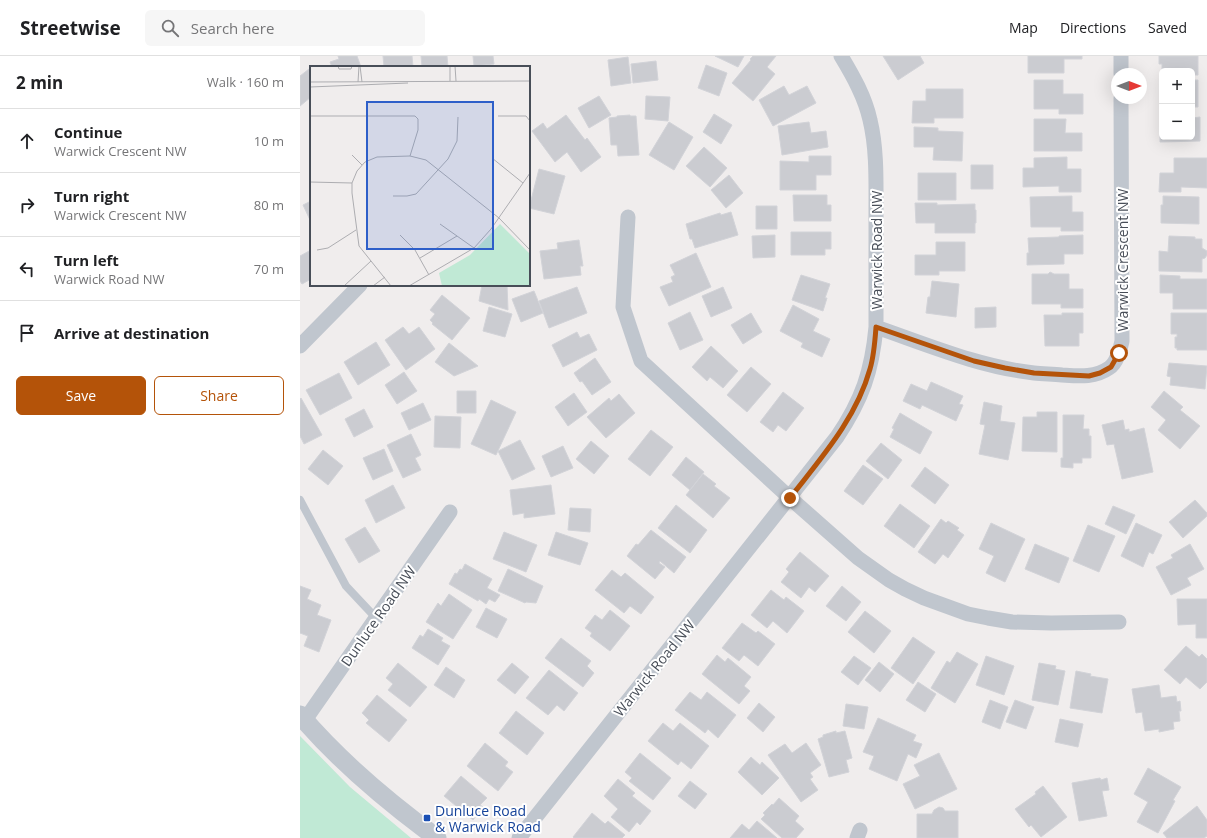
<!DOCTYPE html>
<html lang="en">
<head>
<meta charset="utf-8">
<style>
  body { margin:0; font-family:"Open Sans",sans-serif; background:#f6f6f6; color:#202124 }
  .controls { position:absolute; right:12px; top:12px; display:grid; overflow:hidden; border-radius:6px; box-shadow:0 4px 16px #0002 }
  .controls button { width:36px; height:36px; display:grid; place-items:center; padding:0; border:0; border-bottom:1px solid #e0e0e0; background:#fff; color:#202124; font:20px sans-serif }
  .compass { position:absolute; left:811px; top:12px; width:36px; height:36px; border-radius:50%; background:#fff; box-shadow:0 4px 16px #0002; rotate:90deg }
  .stop { position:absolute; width:12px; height:12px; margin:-9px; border:3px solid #b45309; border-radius:50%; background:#fff }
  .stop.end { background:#b45309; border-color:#fff; box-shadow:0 1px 4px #0008 }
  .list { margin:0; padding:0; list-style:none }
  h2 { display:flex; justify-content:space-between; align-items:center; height:52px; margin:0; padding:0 16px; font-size:17px }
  h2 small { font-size:13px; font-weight:400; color:#757577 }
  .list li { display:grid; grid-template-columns:26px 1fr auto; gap:12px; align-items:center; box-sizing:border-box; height:64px; padding:0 16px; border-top:1px solid #e0e0e0 }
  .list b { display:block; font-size:15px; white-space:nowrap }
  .list p { margin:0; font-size:13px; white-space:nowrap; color:#757577 }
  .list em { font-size:13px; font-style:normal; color:#757577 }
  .actions { display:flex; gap:8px; padding:12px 16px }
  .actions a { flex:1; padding:9px 0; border:1px solid #b45309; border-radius:6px; text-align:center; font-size:14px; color:#b45309 }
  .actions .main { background:#b45309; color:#fff }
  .icon { flex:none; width:22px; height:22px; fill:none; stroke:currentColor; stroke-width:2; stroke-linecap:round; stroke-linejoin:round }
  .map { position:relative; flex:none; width:907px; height:782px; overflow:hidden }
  header { display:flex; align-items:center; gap:24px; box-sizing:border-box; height:56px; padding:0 20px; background:#fff; border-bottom:1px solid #e0e0e0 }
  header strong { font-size:19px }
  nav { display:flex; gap:22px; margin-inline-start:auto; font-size:14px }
  .search { width:280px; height:36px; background:#f6f6f6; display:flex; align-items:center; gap:10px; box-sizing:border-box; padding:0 14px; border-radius:6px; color:#757577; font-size:15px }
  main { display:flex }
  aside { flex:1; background:#fff }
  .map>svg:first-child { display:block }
</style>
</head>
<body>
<header>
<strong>Streetwise</strong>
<div class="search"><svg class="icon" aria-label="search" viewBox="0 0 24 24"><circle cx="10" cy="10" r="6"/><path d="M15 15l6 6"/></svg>Search here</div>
<nav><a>Map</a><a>Directions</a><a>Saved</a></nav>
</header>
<main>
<aside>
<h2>2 min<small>Walk · 160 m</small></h2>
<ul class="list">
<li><svg class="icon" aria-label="ahead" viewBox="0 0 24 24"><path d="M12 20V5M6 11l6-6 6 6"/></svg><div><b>Continue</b><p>Warwick Crescent NW</p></div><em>10 m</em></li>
<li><svg class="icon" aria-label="right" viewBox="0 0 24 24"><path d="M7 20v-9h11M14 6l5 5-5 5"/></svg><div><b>Turn right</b><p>Warwick Crescent NW</p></div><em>80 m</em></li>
<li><svg class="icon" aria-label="left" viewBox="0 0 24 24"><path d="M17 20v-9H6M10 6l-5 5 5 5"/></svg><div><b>Turn left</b><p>Warwick Road NW</p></div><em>70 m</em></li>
<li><svg class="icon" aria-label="arrive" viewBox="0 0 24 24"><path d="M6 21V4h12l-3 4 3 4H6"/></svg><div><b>Arrive at destination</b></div></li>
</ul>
<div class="actions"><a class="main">Save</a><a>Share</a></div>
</aside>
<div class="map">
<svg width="907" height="782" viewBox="0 0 907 782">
  <rect width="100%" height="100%" fill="#f0eded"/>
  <!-- green -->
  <path fill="#c0e9d5" d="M0,680L50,731L111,782H0Z"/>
  <!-- building -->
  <path fill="#cbccd1" stroke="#d2d3d8" d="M38,0H57L61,11H32L30,6L39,3Z
    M83,0H112L113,11H84Z
    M121,0H147L148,11H122Z
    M173,0H193L194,8L174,10Z
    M415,0H444L438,11Z
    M453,0H476L467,11L475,18L453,45L432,27L451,4L450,3Z
    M583,0H620L624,7L598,24Z
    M728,0H782V3H764V17H728Z
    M859,0H898V19H892V15H862V8H859Z
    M328,1L331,27L311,30L308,4Z
    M356,5L358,24L333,27L331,8Z
    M406,9L427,17L419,40L398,32Z
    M9,13L11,16V41L0,50V20Z
    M734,24H763V38H783V58H759V53H734Z
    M892,24H898V51H892Z
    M484,30L489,39L507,30L516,47L473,70L459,44Z
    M626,33H663V62H634V67H612L613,45H626Z
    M299,40L311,59L289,72L278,52Z
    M346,40L370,41L368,65L345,63Z
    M414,58L432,69L421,88L403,76Z
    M266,59L285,84L287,82L301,101L281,116L267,96L255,106L232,75L243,67L247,73Z
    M330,59V60H336L339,99L318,100L317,89H311L309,62L317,61V60Z
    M900,61V85L860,86V62H862V81H892V62Z
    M734,63H766L765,77H782V95H734Z
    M369,66L393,81L374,114L349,99Z
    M509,66L511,77L526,75L528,91L482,99L478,70Z
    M614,71L638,72V75L663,76L662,105L633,104L634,91H614Z
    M404,91L427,112L410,131L386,110Z
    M509,100H531V119H516V134H480V105L509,106Z
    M767,101V113H781V136H759V130L723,131V112H734V102Z
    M874,102H907V132L881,131V136H859L860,117H874Z
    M671,109H693V133H671Z
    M239,113L265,120L254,158L229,152Z
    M618,117H656V144H618Z
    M429,119L443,137L426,152L411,134Z
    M493,139H527V149H531V165H494Z
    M772,140V156H783V175H761V171H731L730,141Z
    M863,140L899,141V168L861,167V149H863Z
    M11,145V166L3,149Z
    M615,147H637V149L675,148V154H676V167H675V177H635V167H616Z
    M456,150H477V173H456Z
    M431,156L438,179L395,192L392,183H390L386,168L420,157L421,159Z
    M491,176H531V193H525V199H491Z
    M475,179V201L453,202L452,180Z
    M783,179V198H764V208L727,209V197H729L728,182L759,181V180Z
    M869,180L895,181V183H902V192L907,195V199L905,202L902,203V216L859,215V195L868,196Z
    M279,184L283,210H280L281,219L244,223L240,195L258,193L257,187Z
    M636,186H665V215H639V219H615V199H636Z
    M11,194V223L2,228L0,225V200Z
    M396,197L411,231L369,250L360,231L373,226L371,221L375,219L370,209Z
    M750,216L754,218H769V233H783V252H761V248H732V218H748Z
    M501,219L530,228L525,242H527L523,255L492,244Z
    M860,219L880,220V223H907V253H873V237H860Z
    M632,225L659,228L656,261L626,257L628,241H630Z
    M182,229H207L208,254L179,245Z
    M277,231L287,257L249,272L239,245Z
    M423,231L432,252L411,261L402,240Z
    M234,235L243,257L221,266L212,243Z
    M142,239L170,262L152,284L132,268L133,267L130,264L135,258L130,254Z
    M493,249L519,263L513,275L530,283L522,301L501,291L503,287L480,275Z
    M189,251L212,258L205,281L183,275Z
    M696,251V271L675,272V252Z
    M390,256L403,284L380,294L368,267Z
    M451,257L462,276L443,288L431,269Z
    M762,257H783V277H779V290H745L744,259H762Z
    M871,257H907V294H877V292H875V281H877V278H871Z
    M103,271L109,278L119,271L135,293L106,314L85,284Z
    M277,276L280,282L289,278L297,294L263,311L252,289Z
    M76,286L90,309L58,329L44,306Z
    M149,287L168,302L178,310L154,320L135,306Z
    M411,290L438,315L423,332L410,321L407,325L392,311Z
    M295,302L311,326L292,339L282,325L280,326L274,317Z
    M869,307L907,310L905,333L870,329L871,321L867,320Z
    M451,311L471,328L447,356L427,339Z
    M104,316L117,335L97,348L85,329Z
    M39,317L52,342L20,359L6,334Z
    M631,326L663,340L659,348L663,349L656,365L622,349L620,353L603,345L611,328L627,335Z
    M157,335H176V357H157Z
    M864,335L883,351L880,354L900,370L880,393L858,374L866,364L851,351Z
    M483,336L504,352L486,375L478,369L473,376L460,366Z
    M274,337L287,356L268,370L255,351Z
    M319,338L335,357L306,382L287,361L309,342L311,345Z
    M1,342L22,379L4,388L0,380V343Z
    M191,344L216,356L196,399L171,388Z
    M684,346L702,350L700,365L715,367L708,404L679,398L685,369L680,368Z
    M123,347L131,364L109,374L101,357Z
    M64,353L73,371L54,381L45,363Z
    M737,356H757V396L722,395L723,361H737Z
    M600,357L632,376L620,398L590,381L594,373L592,372Z
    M763,359H784L783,373H789V380H791V402H782V407H773V412L761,411V402H763Z
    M135,360L161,361L160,392L134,391Z
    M823,364L825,374L829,373V376L844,372L853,416L822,423L814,388L807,389L802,369Z
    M351,374L373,391L350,420L328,403Z
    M111,378L121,399L115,402L121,414L103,422L87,389Z
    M220,384L235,413L212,424L198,395Z
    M291,385L309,400L294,418L276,403Z
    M581,387L602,404L588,423L566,405Z
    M263,390L273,412L251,421L242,400Z
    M84,393L93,415L73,424L63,402Z
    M23,394L43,410L28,429L8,413Z
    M386,401L404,416L390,434L372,419Z
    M563,409L583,423L563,449L544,435Z
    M625,411L649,429L635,448L611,430Z
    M403,418L416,428L414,430L430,442L413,462L386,439Z
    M93,429L105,452L76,467L65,444Z
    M251,429L255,458L224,462V457L213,459L210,434Z
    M895,444L907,457V460L883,482L869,466Z
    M600,448L630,470L614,492L584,470Z
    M376,449L407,474L390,497L358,472Z
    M813,450L835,459L826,478L805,468Z
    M270,452L291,453L290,476L268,474Z
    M641,463L646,467L648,465L659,472L657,474L664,479L648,502L643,498L635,508L618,496Z
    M691,467L725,483L705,526L686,517L694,500L679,493Z
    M836,467L862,479L853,498L849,496L843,511L821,500Z
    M788,469L815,480L799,516L773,505Z
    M65,471L80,495L59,507L45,483Z
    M351,474L386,501L374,517L360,505L359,507L365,511L355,523L327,500L336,488L338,489Z
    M204,476L237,489L226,516L193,503Z
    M256,476L288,487L280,509L248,499Z
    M735,488L769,502L759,527L725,513Z
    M890,488L904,513L887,522L891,529L871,539L856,511L873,502L871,499Z
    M500,496L529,520L515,536L509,531L501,542L481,526L489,516L486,513Z
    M165,508L192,523L187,532L200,539L195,546L189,543L186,548L179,543L178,545L149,528L155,517L157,518L160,513L162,514Z
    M208,513L243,530L236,547L226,546L225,547L198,535Z
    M312,514L321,521L325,517L354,541L341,558L330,550L324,557L295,534Z
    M0,530L11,534L7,543L21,549L17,559L31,564L19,596L4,590L8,580L0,577Z
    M542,530L561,546L546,565L526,550Z
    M471,534L484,544L486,541L504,555L487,577L473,565L467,572L451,559Z
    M149,538L172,554L153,583L126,566L138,547L141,550Z
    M877,543H907V582H896V568L878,569Z
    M186,552L207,563L197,582L176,571Z
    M310,554L330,570L310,595L290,580L292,577L285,572L295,559L302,564Z
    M565,555L591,575L574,597L548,576Z
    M442,567L456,577L458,575L475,588L458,610L444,599L439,605L422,592Z
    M128,573L143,582L141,585L150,590L138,609L112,592L120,579L123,581Z
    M613,581L635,596L613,628L591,612Z
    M261,582L291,605L287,610L294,617L283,631L245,602Z
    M886,590L899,601L902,598L907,603V626L900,633L886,621L880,628L864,614Z
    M657,596L678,608L655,647L631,632L647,605L650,607Z
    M417,599L425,606L428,602L451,621L444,630L450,635L439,648L402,618Z
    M554,600L571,612L558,629L541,616Z
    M686,600L714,610L704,639L676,629Z
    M579,606L594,618L580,636L565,624Z
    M98,607L127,631L110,651L88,634L93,628L86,622Z
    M212,607L229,621L215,638L197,624Z
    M739,607L756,610L755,613L765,615L758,649L732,644Z
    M146,611L165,624L154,642L134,629Z
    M249,614L278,637L264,655L257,649L248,659L226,642Z
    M776,615L791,618L790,620L808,623L802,657L770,652Z
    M618,626L636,638L625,656L606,644Z
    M859,629L861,642L876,640L877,646L880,645L881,655H879L880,665L873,666L874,673L859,676V673L845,675L842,656L836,657L832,633Z
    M390,636L401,644L407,636L436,659L418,682L408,673L405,677L375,654Z
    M77,639L107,664L89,686L66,667L69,664L62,657Z
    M690,644L708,651L700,673L682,666Z
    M715,644L734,651L726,673L706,666Z
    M459,647L475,661L463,676L447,662Z
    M546,648L568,651L564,673L543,670Z
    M216,655L244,677L227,699L199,677Z
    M578,662L616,679L613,685L622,688L616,702L608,698L597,725L569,713L574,700L563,696Z
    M760,663L783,668L778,691L755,686Z
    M363,667L373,675L380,667L409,690L391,713L381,705L378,709L348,685Z
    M536,675V677L545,675L552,702L546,704L549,716L529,721L518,683L523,681V679Z
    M185,687L208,706L205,710L213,716L198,735L167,710Z
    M506,687L521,709L510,717L513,721L510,723L518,734L501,746L468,699L485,688L492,697Z
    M340,697L371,722L353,744L329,725L332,722L325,716Z
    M639,697L657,733L615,753L603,728L620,720L614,709Z
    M451,701L460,709L462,706L479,722L462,739L438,716Z
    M848,712L881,731L873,744L875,745L858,777L837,766L848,746L834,738Z
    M161,720L187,742L180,749L183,751L173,764L144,740Z
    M800,722L801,724L807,722L809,734L802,735L807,760L779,765L772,727Z
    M318,723L335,737L332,740L351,755L340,769L337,766L329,776L311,761L318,753L304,740Z
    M390,725L407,738L395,753L378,740Z
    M743,730L767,761L741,781L731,769L729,771L715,753L736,738L735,736Z
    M479,742L499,760L495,765L504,773L496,782H482L461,763L465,759L463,757L472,748L473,749Z
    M897,750L907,764V780L904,782H867L863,777Z
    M639,751L643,752L645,755H658V782H617V758H632L634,754Z
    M292,757L305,768L308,765L325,779L322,782H274L273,781Z
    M457,765L477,782H430L442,768L449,774Z"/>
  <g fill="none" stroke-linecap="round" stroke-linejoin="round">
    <!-- service -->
    <path stroke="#c0c6ce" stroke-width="8" d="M0,444L46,530L76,562"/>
    <!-- minor -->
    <path stroke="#c0c6ce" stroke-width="15" d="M821,0V18
      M328,161L323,251L341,305L490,442L558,502L589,524L605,533L624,542L668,558L688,562L712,566L751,567L819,566
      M576,271C628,289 680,311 734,317C743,318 753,318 762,319C778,320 795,322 809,312C817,307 820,294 822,285L821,42
      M0,290L60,229
      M5,664L150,456
      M219,782L537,381C562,344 572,315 576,271C576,232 576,194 576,155C576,125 577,93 570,64C565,41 553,20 541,0
      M557,782L560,774"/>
    <!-- tertiary -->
    <path stroke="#c0c6ce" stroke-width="19" d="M0,659C39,705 88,746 137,782"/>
  </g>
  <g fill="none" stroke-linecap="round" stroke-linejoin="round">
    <!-- route -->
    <path stroke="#b45309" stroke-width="5" d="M490,442C521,402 556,363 570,313C574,300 575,285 576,271L674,305L705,312L734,317L789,320L800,317L811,311L819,297"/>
  </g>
  <!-- markers -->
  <rect fill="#1a4fb4" stroke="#fff" stroke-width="1.5" x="123" y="758" width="8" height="8" rx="2"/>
  <g text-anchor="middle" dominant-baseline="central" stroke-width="4" stroke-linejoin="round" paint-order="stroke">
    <!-- street labels -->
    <g font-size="14" fill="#484e58" stroke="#fff">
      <text transform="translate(576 194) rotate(-90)">Warwick Road NW</text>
      <text transform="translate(822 204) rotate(-90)">Warwick Crescent NW</text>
      <text transform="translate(78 560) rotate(-55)">Dunluce Road NW</text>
      <text transform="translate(354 612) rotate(-51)">Warwick Road NW</text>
    </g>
    <!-- transit labels -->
    <g font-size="14" fill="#164399" stroke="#fff" text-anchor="start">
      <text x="135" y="754">Dunluce Road<tspan x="135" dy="16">&amp; Warwick Road</tspan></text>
    </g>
  </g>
  <!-- overview -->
  <g transform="translate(10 10)">
    <rect width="220" height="220" fill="#f0eded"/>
    <path d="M190,158L220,188V220H132L129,207L160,189Z" fill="#c0e9d5"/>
    <path fill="none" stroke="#adadb1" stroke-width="1" d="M28,0L29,3H41L42,0M50,0L52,16M145,0L146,15M140,15V0M0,16L220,15M48,16L49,0M0,21L98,17M0,50H105L108,53V64L100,90M188,50H216L220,55M42,89L52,99M182,92L213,117M0,116L42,117M83,130H97L106,128L138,93L147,75L148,51M130,158L164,182M90,169L105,184L119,209M7,184L18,182L46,164M110,192L147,170M34,220L61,195M63,220L75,211M81,220L49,180L42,127V117L47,105L55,96L67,91L100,90L116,94L189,152L220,184M99,220L164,182L181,163L220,107"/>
    <path fill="#2e5fc9" fill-opacity="0.15" stroke="#2e5fc9" stroke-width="2" d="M57,36H183V183H57Z"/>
    <rect width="220" height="220" fill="none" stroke="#484e58" stroke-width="2"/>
  </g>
</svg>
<div class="controls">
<button>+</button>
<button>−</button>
</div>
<svg class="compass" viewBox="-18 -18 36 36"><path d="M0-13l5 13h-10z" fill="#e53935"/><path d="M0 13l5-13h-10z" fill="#757577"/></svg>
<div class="stop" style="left:819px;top:297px"></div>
<div class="stop end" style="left:490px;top:442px"></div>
</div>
</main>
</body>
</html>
